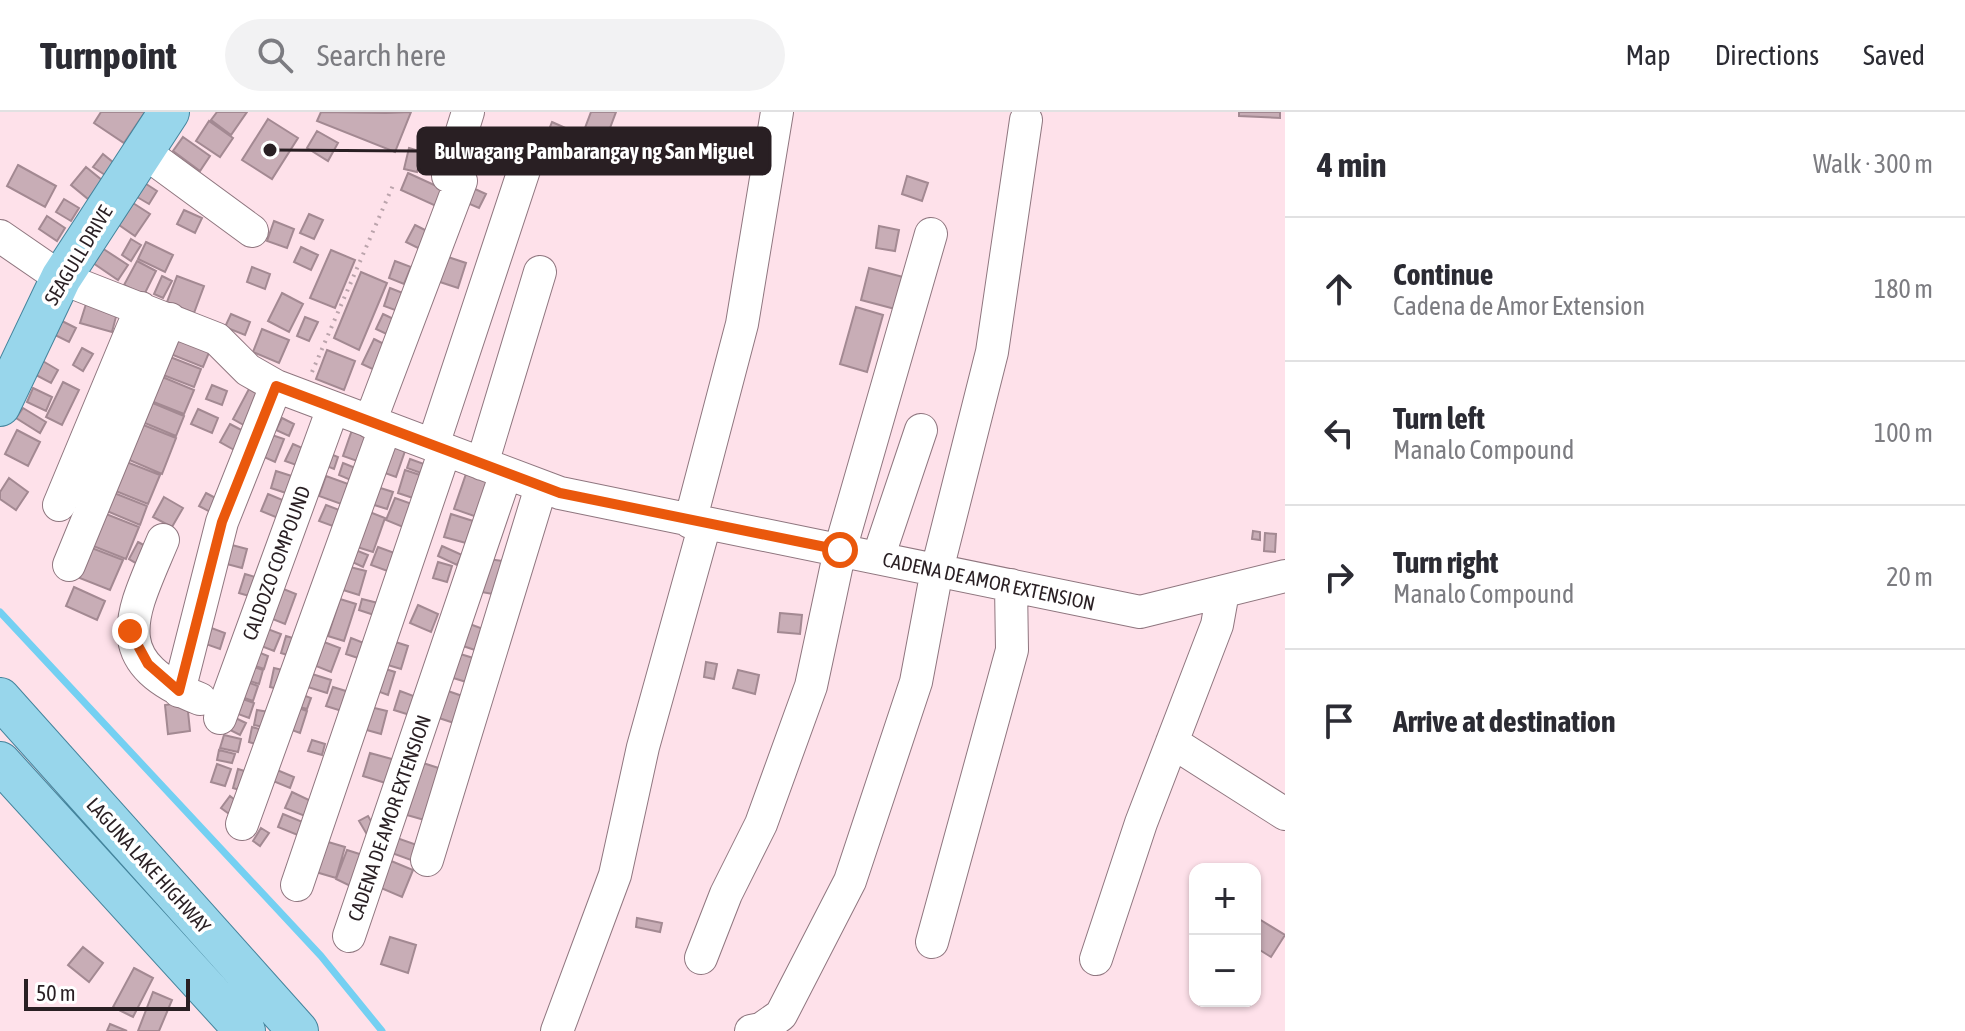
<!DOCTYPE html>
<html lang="en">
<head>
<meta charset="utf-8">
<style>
  body { margin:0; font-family:"Asap Condensed",sans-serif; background:#f2f2f3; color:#2b2b33 }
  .controls { position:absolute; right:24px; bottom:24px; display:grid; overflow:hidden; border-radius:16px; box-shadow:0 2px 6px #0004 }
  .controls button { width:72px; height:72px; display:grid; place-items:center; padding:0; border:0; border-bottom:2px solid #e1e1e2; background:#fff; color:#2b2b33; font:40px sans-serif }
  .scale { position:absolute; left:24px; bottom:20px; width:166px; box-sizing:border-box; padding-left:8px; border:4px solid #291f23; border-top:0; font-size:22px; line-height:28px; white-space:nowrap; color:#291f23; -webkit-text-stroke:6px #fff; paint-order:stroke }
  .stop { position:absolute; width:24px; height:24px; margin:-18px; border:6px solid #ea580c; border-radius:50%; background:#fff }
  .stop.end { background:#ea580c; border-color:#fff; box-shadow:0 2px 8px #0008 }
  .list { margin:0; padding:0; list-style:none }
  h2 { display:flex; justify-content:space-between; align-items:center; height:104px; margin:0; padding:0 32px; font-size:34px }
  h2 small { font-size:26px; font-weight:400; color:#7c7c81 }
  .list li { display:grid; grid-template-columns:52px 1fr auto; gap:24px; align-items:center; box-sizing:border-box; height:144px; padding:0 32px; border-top:2px solid #e1e1e2 }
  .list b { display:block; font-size:30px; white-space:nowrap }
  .list p { margin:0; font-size:26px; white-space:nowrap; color:#7c7c81 }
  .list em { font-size:26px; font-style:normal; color:#7c7c81 }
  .icon { flex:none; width:44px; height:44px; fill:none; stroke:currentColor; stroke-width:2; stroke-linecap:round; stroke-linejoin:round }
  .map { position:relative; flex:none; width:1285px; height:919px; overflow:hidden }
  header { display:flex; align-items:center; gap:48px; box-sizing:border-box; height:112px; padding:0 40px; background:#fff; border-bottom:2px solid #e1e1e2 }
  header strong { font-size:38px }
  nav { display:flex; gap:44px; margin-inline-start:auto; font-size:28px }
  .search { width:560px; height:72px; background:#f2f2f3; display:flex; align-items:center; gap:20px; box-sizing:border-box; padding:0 28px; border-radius:44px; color:#7c7c81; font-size:30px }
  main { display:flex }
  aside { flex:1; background:#fff }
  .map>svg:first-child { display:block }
</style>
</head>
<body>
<header>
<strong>Turnpoint</strong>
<div class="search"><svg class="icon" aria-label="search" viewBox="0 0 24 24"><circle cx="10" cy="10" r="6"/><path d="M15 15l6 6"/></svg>Search here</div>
<nav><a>Map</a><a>Directions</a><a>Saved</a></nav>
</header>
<main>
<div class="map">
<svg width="1285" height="919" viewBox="0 0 1285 919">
  <rect width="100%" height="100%" fill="#fee1ea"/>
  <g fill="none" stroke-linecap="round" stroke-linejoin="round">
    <!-- stream -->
    <path stroke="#74d0f2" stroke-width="7" d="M0,500L321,844L382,919"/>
  </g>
  <!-- building -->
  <path fill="#c8adb6" stroke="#a38992" stroke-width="2" d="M101,0H145L124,31L94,11Z
    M217,0H247L231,23L211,8Z
    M321,0L386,1L411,0L395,40L317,9Z
    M591,0H616L607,24L585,16Z
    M1239,0H1280V6L1239,4Z
    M268,7L298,26L272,67L242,48Z
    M209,9L233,26L220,45L196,29Z
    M552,10L579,22L571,41L544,30Z
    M317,19L338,31L328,49L307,36Z
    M183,25L210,44L200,59L173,39Z
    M409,36L422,40L417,60L404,57Z
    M103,42L114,51L105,63L93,55Z
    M18,53L56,74L45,95L7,74Z
    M86,55L103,69L88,87L71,73Z
    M408,61L443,77L436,94L401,78Z
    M907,64L928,71L922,89L902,82Z
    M140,68L157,79L149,92L132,82Z
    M464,72L486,82L479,96L458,87Z
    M64,87L79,96L71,109L56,100Z
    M133,91L150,102L135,124L119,113Z
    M184,98L202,106L195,121L177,112Z
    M309,102L323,108L314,127L300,121Z
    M47,104L65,116L57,129L39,117Z
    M274,109L294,117L287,136L267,129Z
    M415,113L435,123L426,140L406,130Z
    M879,114L899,118L895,139L876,136Z
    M131,127L141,133L131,149L122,143Z
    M146,130L173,143L165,160L138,147Z
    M301,135L318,143L311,158L294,150Z
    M102,136L128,153L118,168L93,151Z
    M331,138L355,148L335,196L310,186Z
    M442,143L466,151L458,176L434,168Z
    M137,149L156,159L144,183L124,173Z
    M395,149L411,155L404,172L389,166Z
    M252,155L270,162L265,177L247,170Z
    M869,156L903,165L895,197L861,188Z
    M361,160L387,171L359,238L334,226Z
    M162,164L172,169L163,186L154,182Z
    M177,164L204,174L194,201L167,190Z
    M390,176L413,185L406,202L384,194Z
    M282,181L303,192L289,220L268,209Z
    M86,192L117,201L112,220L80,211Z
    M856,195L883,203L867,260L840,252Z
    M231,202L250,210L245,223L225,215Z
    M383,202L402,211L395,226L376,217Z
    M305,205L318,210L309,229L297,224Z
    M60,208L76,216L69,230L53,222Z
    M177,216L213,231L203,255L168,241Z
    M262,217L289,228L279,251L253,240Z
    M374,227L394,237L383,262L362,252Z
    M82,236L93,242L83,259L73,253Z
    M327,238L355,249L344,278L316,267Z
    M165,243L201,257L194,275L158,261Z
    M41,248L58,258L51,271L34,262Z
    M160,264L194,278L184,302L151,289Z
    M63,270L79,278L62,313L46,305Z
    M212,273L227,279L222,293L206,287Z
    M250,275L266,284L249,316L233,307Z
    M33,276L52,285L46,299L27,290Z
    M148,289L184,304L176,324L140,309Z
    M23,296L46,310L40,321L16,306Z
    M198,297L218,306L212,321L191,312Z
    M282,306L294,312L289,324L276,318Z
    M141,312L176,326L162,362L127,347Z
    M230,312L247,321L236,339L220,330Z
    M17,318L40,330L28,354L5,342Z
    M352,318L369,324L360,350L343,344Z
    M272,323L284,327L275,350L264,345Z
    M293,332L309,339L302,355L285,349Z
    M391,334L405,339L396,365L382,360Z
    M323,339L338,345L334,357L319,351Z
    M119,347L160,363L148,392L108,376Z
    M410,347L424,352L421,361L407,356Z
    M343,351L358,357L353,369L339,363Z
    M468,356L491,363L477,405L454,397Z
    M405,358L429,366L422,389L398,381Z
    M276,359L301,367L295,384L271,376Z
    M326,364L351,373L344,393L319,384Z
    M9,366L28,380L16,398L0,387V380Z
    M374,374L393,380L387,397L368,391Z
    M109,379L147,394L140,413L102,397Z
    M206,381L223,390L216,403L199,394Z
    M268,382L285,389L278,406L261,399Z
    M164,385L183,396L172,415L153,405Z
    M395,386L412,392L403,415L386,408Z
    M326,393L347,401L341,417L319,409Z
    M96,398L139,415L126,447L83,430Z
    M367,399L385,406L373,440L354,434Z
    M451,402L473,409L466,431L444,425Z
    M1253,419L1260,420V428L1252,427Z
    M1265,421L1276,422L1275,440L1264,439Z
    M138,430L155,439L146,457L129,447Z
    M228,432L247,437L242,456L223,451Z
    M84,433L123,448L110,478L72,463Z
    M442,434L462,443L457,453L438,444Z
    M378,435L400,443L393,461L371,453Z
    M353,437L368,443L363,455L348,448Z
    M481,446L510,450L504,484L476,479Z
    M438,450L452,454L447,470L433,466Z
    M346,454L366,459L359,483L340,477Z
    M245,462L262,467L256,486L239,481Z
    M271,472L296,482L285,512L260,502Z
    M74,475L105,489L97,508L66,494Z
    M340,487L356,492L344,529L328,524Z
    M362,487L378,491L374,503L359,498Z
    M418,493L438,502L431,520L410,511Z
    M780,501L802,503L800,522L778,520Z
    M467,511L494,521L487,542L460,533Z
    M257,513L281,522L274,539L251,530Z
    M206,514L225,521L220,537L200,530Z
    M286,524L299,528L294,545L281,541Z
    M351,526L369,533L364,548L346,542Z
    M386,527L408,534L401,557L378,550Z
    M324,530L340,536L331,560L316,554Z
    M248,536L268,544L264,557L243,550Z
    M457,541L483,549L476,573L450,565Z
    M706,550L717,552L714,567L704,565Z
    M243,551L263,558L259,572L238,565Z
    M373,553L395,560L388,583L366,575Z
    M274,556L291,560L286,579L270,575Z
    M738,558L759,563L755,582L733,576Z
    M312,562L331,568L327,581L308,575Z
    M238,567L258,574L253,589L233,582Z
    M333,575L349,580L342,599L326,594Z
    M445,578L471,587L463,614L436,605Z
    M400,579L419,586L413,604L394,598Z
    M300,582L311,586L307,597L296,594Z
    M243,587L254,591L249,606L238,602Z
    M187,590L190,619L168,622L165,593Z
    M362,593L387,599L381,622L356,615Z
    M293,594L307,599L300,621L286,616Z
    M257,598L275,601L272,617L254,613Z
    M227,602L246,611L240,623L222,614Z
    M252,615L266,619L262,634L249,630Z
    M224,623L241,627L238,640L220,636Z
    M312,628L325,632L322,643L308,639Z
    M219,638L235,642L232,651L217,648Z
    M370,641L399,649L392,673L363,664Z
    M423,651L451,660L435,711L407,703Z
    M217,652L231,657L225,674L211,670Z
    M238,657L251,661L246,680L233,676Z
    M277,658L294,665L290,676L273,669Z
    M292,680L311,689L305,704L285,696Z
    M230,684L245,696L236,707L221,696Z
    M283,702L305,711L300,724L278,715Z
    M368,704L378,721L369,726L359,709Z
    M261,716L269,721L260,734L253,729Z
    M394,725L417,733L411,748L389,740Z
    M318,727L345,735L336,766L309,758Z
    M347,738L372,746L361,779L336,767Z
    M384,746L413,758L402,785L374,773Z
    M637,806L662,811L660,820L636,815Z
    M1259,807L1285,823L1271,845L1255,835V813Z
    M390,825L416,833L408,861L381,852Z
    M83,835L103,851L89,870L68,853Z
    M134,856L153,866L133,905L113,895Z
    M153,880L172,888L159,919H138Z
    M110,912L127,919H107Z"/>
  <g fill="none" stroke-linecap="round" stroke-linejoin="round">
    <!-- minor casing -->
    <g stroke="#8f767f" stroke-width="34">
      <path id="minor" d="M143,39L252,119
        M0,124L61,166L217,227L248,258L276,274L560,381L1140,500L1285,464
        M370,310L461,69L448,64L468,0
        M433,333L528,46
        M482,352L540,160
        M59,393L141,196
        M690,410L742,212L777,0
        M163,428C132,502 103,549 200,587
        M878,446L921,318
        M69,453L170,207
        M179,579L222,410L276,274
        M220,606L333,296
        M1172,630L1285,702
        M242,712L385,316
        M427,748L541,375
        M297,773L445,338
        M349,824L506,361
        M932,830L1012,538L1011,473
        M701,846L726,782L761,712L811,574L840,438L931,122
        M1096,847L1141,711L1217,513L1223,480
        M557,919L615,763L643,635L705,412
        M751,919L761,917L781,903L850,769L916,570L937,458L992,240L1026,8"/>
    </g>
    <!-- major casing -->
    <g stroke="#44849c" stroke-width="42">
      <path id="major" d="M0,294L61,166L169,0
        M0,586L298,919
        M0,650L245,919"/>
    </g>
    <!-- path -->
    <path stroke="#bba4ac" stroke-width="4" stroke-dasharray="2 6" stroke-linecap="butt" d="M312,260L394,71"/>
    <!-- minor -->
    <use href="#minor" stroke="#fff" stroke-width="32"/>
    <!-- major -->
    <use href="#major" stroke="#98d6eb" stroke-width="40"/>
  </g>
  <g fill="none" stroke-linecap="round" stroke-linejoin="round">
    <!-- route -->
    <path stroke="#ea580c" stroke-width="10" d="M130,519L148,552L179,579L222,410L276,274L560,381L840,438"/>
  </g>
  <g text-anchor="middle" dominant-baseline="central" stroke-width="7" stroke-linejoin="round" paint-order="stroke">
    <!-- street labels -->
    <g font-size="20" fill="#291f23" stroke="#fff">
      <text transform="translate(78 143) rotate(-59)">SEAGULL DRIVE</text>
      <text transform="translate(276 451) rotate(-70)">CALDOZO COMPOUND</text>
      <text transform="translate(989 469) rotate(12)">CADENA DE AMOR EXTENSION</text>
      <text transform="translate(389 706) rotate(-71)">CADENA DE AMOR EXTENSION</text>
      <text transform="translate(149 753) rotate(48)">LAGUNA LAKE HIGHWAY</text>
    </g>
  </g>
  <!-- callouts -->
  <path fill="none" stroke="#291f23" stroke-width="3" d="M270 38L418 39"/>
  <circle fill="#291f23" stroke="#fff" stroke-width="3" cx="270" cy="38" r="8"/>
  <rect fill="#291f23" stroke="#291f23" stroke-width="3" x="418" y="16" width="352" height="46" rx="8"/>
  <g font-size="22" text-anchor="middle" font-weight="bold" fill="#fff">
    <text x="594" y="47">Bulwagang Pambarangay ng San Miguel</text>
  </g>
</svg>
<div class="controls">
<button>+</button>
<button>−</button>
</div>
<div class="scale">50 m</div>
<div class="stop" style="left:840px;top:438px"></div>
<div class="stop end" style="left:130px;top:519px"></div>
</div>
<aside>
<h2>4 min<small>Walk · 300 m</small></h2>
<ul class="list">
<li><svg class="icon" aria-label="ahead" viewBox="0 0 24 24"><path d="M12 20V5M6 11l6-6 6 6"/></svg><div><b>Continue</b><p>Cadena de Amor Extension</p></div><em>180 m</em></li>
<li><svg class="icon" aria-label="left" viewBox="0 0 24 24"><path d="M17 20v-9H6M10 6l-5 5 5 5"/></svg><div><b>Turn left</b><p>Manalo Compound</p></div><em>100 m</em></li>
<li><svg class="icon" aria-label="right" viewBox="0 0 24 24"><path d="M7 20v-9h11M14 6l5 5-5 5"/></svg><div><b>Turn right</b><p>Manalo Compound</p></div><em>20 m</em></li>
<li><svg class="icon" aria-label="arrive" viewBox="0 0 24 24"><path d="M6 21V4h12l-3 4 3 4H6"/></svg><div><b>Arrive at destination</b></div></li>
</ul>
</aside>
</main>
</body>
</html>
